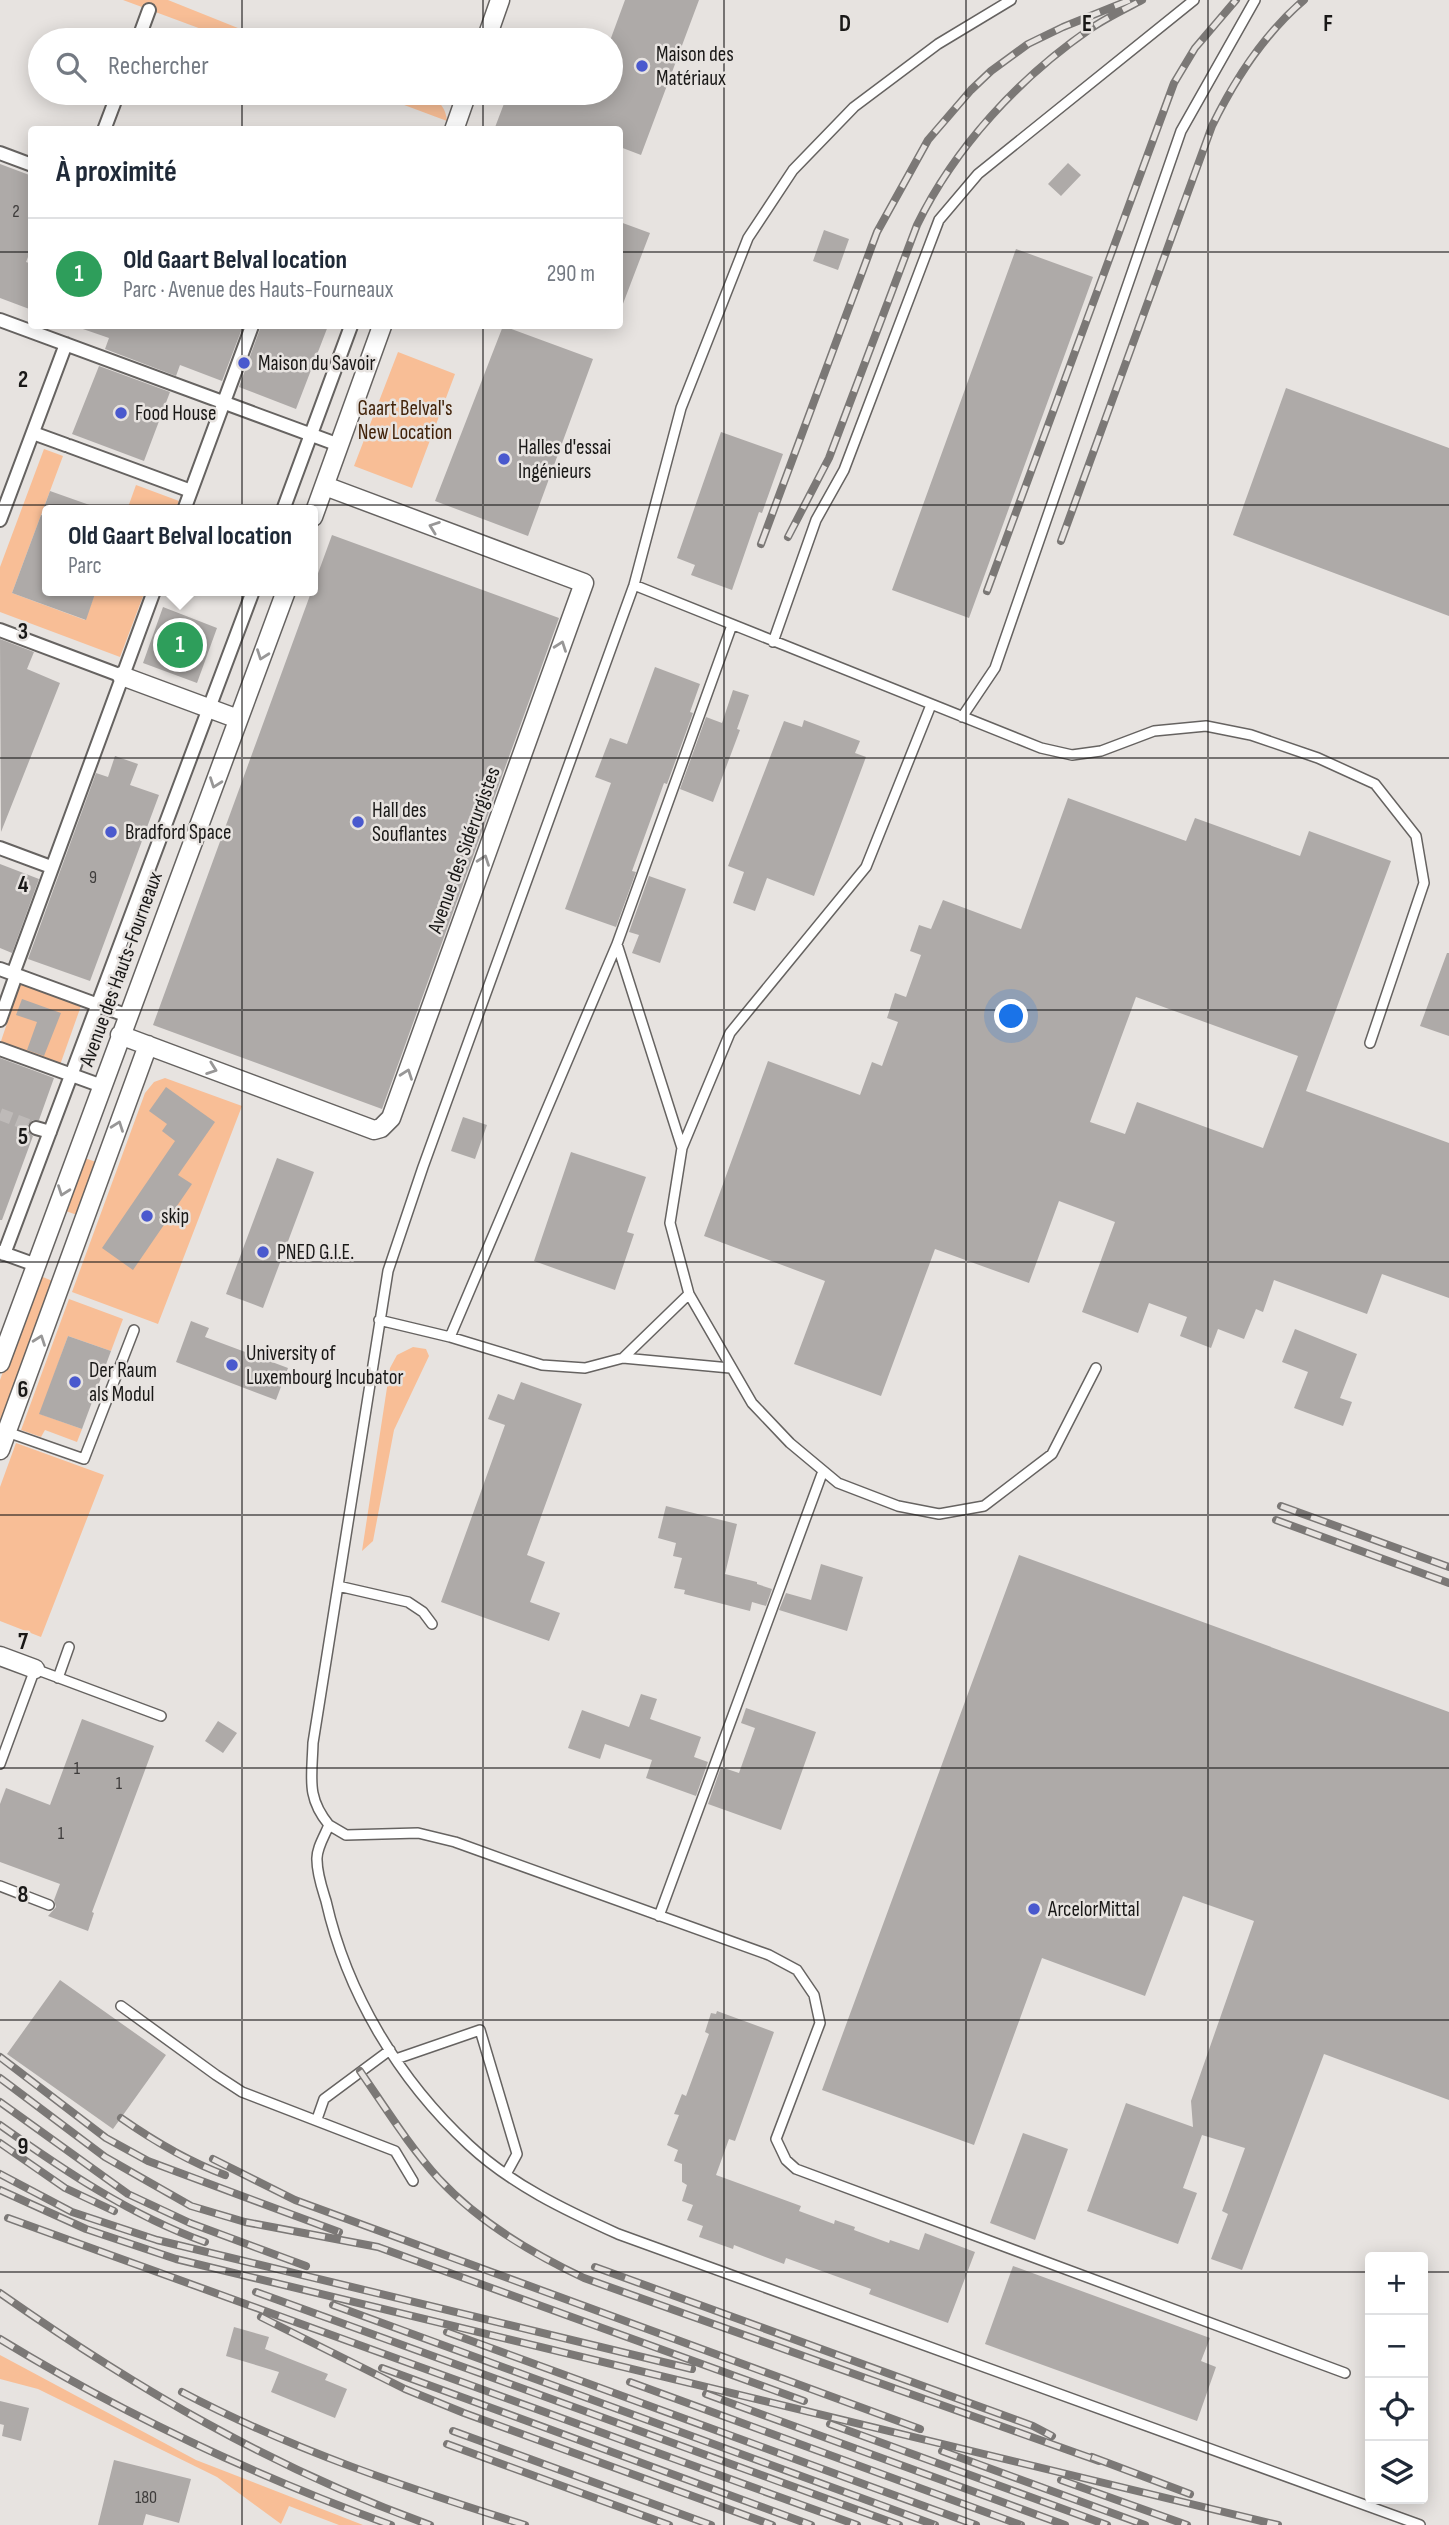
<!DOCTYPE html>
<html lang="fr">
<head>
<meta charset="utf-8">
<style>
  body { margin:0; font-family:"Sofia Sans Condensed",sans-serif; background:#f2f2f3; color:#1f2937 }
  .controls { position:absolute; right:21px; bottom:21px; display:grid; overflow:hidden; border-radius:7px; box-shadow:0 4px 18px #0003 }
  .controls button { width:63px; height:63px; display:grid; place-items:center; padding:0; border:0; border-bottom:2px solid #e0e1e3; background:#fff; color:#1f2937; font:35px sans-serif }
  .you { position:absolute; left:1012px; top:1017px; width:24px; height:24px; margin:-18px; border:5px solid #fff; border-radius:50%; background:#1a73e8; box-shadow:0 0 0 10px #1a73e833 }
  .badge { display:grid; place-items:center; width:46px; height:46px; border-radius:50%; background:#0f766e; color:#fff; font-size:23px; font-weight:700 }
  .pin { position:absolute; translate:-50% -50%; border:4px solid #fff; box-shadow:0 2px 7px #0006 }
  .popup { position:absolute; left:42px; top:505px; width:276px; height:91px; box-sizing:border-box; display:grid; place-content:center; border-radius:7px; background:#fff; filter:drop-shadow(0 2px 5px #0005); font-size:23px; white-space:nowrap; color:#747a83 }
  .popup b { font-size:26px; color:#1f2937 }
  .popup::after { content:''; position:absolute; left:50%; top:100%; margin-left:-14px; border:14px solid transparent; border-top-color:#fff }
  .list { margin:0; padding:0; list-style:none }
  h2 { display:flex; justify-content:space-between; align-items:center; height:91px; margin:0; padding:0 28px; font-size:30px }
  h2 small { font-size:23px; font-weight:400; color:#747a83 }
  .list li { display:grid; grid-template-columns:46px 1fr auto; gap:21px; align-items:center; box-sizing:border-box; height:112px; padding:0 28px; border-top:2px solid #e0e1e3 }
  .list b { display:block; font-size:26px; white-space:nowrap }
  .list p { margin:0; font-size:23px; white-space:nowrap; color:#747a83 }
  .list em { font-size:23px; font-style:normal; color:#747a83 }
  .icon { flex:none; width:38px; height:38px; fill:none; stroke:currentColor; stroke-width:2; stroke-linecap:round; stroke-linejoin:round }
  .map { position:relative; flex:none; width:1449px; height:2525px; overflow:hidden }
  .search { position:absolute; background:#fff; box-shadow:0 4px 18px #0003; left:28px; top:28px; width:595px; height:77px; display:flex; align-items:center; gap:18px; box-sizing:border-box; padding:0 24px; border-radius:38px; color:#747a83; font-size:26px }
  .panel { position:absolute; background:#fff; box-shadow:0 4px 18px #0003; left:28px; top:126px; width:595px; height:203px; border-radius:7px }
  .map>svg:first-child { display:block }
</style>
</head>
<body>
<div class="map">
<svg width="1449" height="2525" viewBox="0 0 1449 2525">
  <rect width="100%" height="100%" fill="#e7e3e0"/>
  <!-- green -->
  <path fill="#f8be96" d="M123,0H168L268,40H231Z
    M372,93C398,93 444,85 447,121Z
    M398,352L455,374L412,488L354,466Z
    M44,449L63,456L12,593L85,620L96,591H145L120,657L0,612V567Z
    M136,485L179,501L175,510H127Z
    M21,982L82,1003L60,1065L0,1044Z
    M165,1078L242,1106L158,1324L72,1292L145,1093L154,1082Z
    M82,1157L96,1162L77,1215L63,1210Z
    M38,1275L55,1282L0,1431V1380Z
    M69,1299L123,1319L111,1351L68,1336L40,1414L82,1429L77,1442L45,1430L41,1437L21,1430Z
    M413,1347L426,1349L429,1356L394,1430L373,1541L362,1551L390,1368L397,1355Z
    M16,1443L104,1475L41,1637L0,1621V1487Z
    M0,2355L196,2460L363,2525H339L289,2506L281,2524L217,2477L38,2389L0,2379Z"/>
  <!-- building -->
  <path fill="#aeaaa8" fill-rule="evenodd" d="M625,0H699L641,155L620,147V130H494L508,93H611V38Z
    M1068,163L1081,175L1061,196L1048,184Z
    M0,164L32,176V247L26,262L32,264V310L0,298Z
    M620,222L650,233L621,309H620Z
    M824,230L849,239L838,270L813,261Z
    M1016,249L1093,277L969,618L892,590Z
    M80,326H243L222,381L180,365L176,376L105,349L109,338L80,328Z
    M261,326H328L296,409L239,387Z
    M503,326L593,359L528,536L435,501Z
    M99,366L170,392L144,461L72,434Z
    M1286,388L1449,448V616L1233,535Z
    M721,432L783,454L762,513L759,512L732,590L691,575L695,565L677,558Z
    M50,491L98,508V510H43Z
    M41,515L47,517L42,556L47,569V591H96L86,620L12,593Z
    M332,535L559,618L382,1109L153,1025Z
    M163,607L217,628L197,683L143,663Z
    M0,639L34,652L27,669L60,683L1,832Z
    M655,667L700,684L690,712L693,713L667,784L664,783L632,871L636,872L616,927L565,909L611,783L595,777L610,738L627,744Z
    M733,690L749,695L737,729L740,730L713,802L680,789L706,717L722,723Z
    M804,720L860,741L855,753L866,757L814,896L767,878L755,911L733,903L744,872L728,866L784,721L802,727Z
    M115,756L138,764L130,785L159,795L90,981L28,959L96,773L108,777Z
    M1068,798L1186,841L1195,818L1300,856L1309,831L1391,861L1306,1091L1449,1143V1298L1382,1274L1367,1314L1274,1280L1263,1312L1256,1309L1244,1339L1218,1329L1211,1348L1180,1336L1187,1317L1149,1303L1138,1333L1082,1312L1115,1222L1059,1201L1029,1283L935,1249L881,1396L794,1364L825,1281L704,1236L768,1061L860,1095L872,1062L882,1066L898,1022L887,1018L895,993L906,997L921,955L910,951L919,925L931,929L943,900L1021,929ZM1136,997L1298,1056L1263,1148L1137,1102L1125,1134L1090,1122Z
    M0,864L39,879L12,953L0,948Z
    M649,876L686,889L660,963L632,953L639,935L629,932Z
    M1447,953H1449V1036L1420,1026Z
    M22,999L61,1013L44,1056L27,1050L37,1022L16,1015Z
    M0,1058L54,1078L39,1120H33L28,1125V1131L33,1136L2,1220H0Z
    M166,1087L215,1122L178,1175L192,1184L133,1270L102,1248L175,1141L162,1131L167,1124L149,1111Z
    M463,1117L487,1125L475,1159L451,1151Z
    M571,1152L646,1177L627,1232L634,1234L615,1290L534,1261Z
    M277,1158L314,1172L263,1308L226,1294Z
    M191,1321L209,1328L205,1337L288,1368L276,1400L176,1362Z
    M1295,1329L1357,1354L1340,1398L1352,1402L1343,1426L1294,1408L1308,1372L1282,1362Z
    M68,1336L111,1351L82,1429L39,1414Z
    M521,1382L582,1404L527,1555L545,1562L530,1602L560,1613L549,1641L441,1602L505,1425L488,1419L498,1394L514,1400Z
    M666,1506L737,1524L725,1574L757,1582V1584L772,1589L766,1606L752,1602L750,1611L684,1594L685,1590L674,1588L682,1558L673,1556L676,1543L658,1538Z
    M1019,1555L1449,1712V2100L1324,2054L1242,2270L1211,2259L1228,2214L1222,2211L1245,2148L1202,2135L1183,2188L1197,2193L1178,2244L1087,2211L1126,2103L1193,2127L1191,2101L1254,1921L1183,1896L1145,1996L1042,1958L974,2145L822,2090Z
    M821,1564L863,1577L847,1631L779,1610L786,1593L811,1600Z
    M641,1694L657,1699L650,1719L701,1737L694,1757L708,1762L696,1796L646,1778L652,1760L605,1744L600,1759L568,1748L582,1710L629,1727Z
    M746,1708L816,1732L781,1830L708,1804L721,1767L739,1773L755,1728L741,1723Z
    M82,1719L154,1746L92,1912L94,1913L88,1931L48,1916L56,1907L54,1900L60,1884L0,1862V1804L6,1788L50,1805Z
    M218,1721L237,1733L223,1753L205,1741Z
    M60,1980L166,2055L113,2129L7,2054Z
    M717,2011L774,2032L735,2141L729,2139L716,2175L801,2206L799,2211L834,2224L835,2220L855,2227L854,2230L889,2243L890,2240L919,2250L925,2233L975,2252L948,2323L869,2294L871,2289L786,2258L784,2264L734,2245L733,2249L699,2237L703,2226L687,2220L693,2205L682,2201L687,2185L682,2182V2164L674,2161L678,2150L667,2145L679,2115L674,2114L682,2094L686,2096L709,2034L705,2032L711,2013L716,2014Z
    M1023,2133L1068,2149L1035,2240L990,2223Z
    M1013,2266L1210,2338L1201,2361L1216,2367L1197,2421L985,2344Z
    M234,2327L269,2337L265,2349L328,2374L325,2380L347,2389L335,2418L271,2392L279,2372L226,2356Z
    M0,2401L29,2408L21,2441L2,2436L4,2425L0,2424Z
    M114,2460L191,2479L179,2523L146,2514L143,2525H98Z"/>
  <g fill="none" stroke-linecap="round" stroke-linejoin="round">
    <!-- pedestrian-tunnel -->
    <path stroke="#bebab8" stroke-width="12" stroke-dasharray="12 6" stroke-linecap="butt" d="M0,1114L36,1128"/>
    <!-- service casing -->
    <g stroke="#666361" stroke-width="12">
      <path id="service" d="M1011,0L938,44L854,107L793,170L748,238L681,408L634,585L423,1167L388,1271L313,1743C312,1778 306,1797 329,1825C325,1835 316,1849 317,1860C317,1874 322,1888 326,1901C347,1994 399,2080 469,2145C512,2185 565,2210 618,2234L1420,2525
        M634,585L1041,748L1072,755L1101,751L1154,731L1206,726L1251,735L1318,758L1375,784L1416,836L1424,883L1370,1043
        M773,642L816,520L844,470L939,220L978,174L1194,0
        M962,717L995,668L1181,131L1255,0
        M617,944L732,625
        M682,1148L730,1033L866,867L931,705
        M379,1320L450,1337L542,1365L585,1368L623,1358L689,1294
        M450,1337L617,944L682,1148L670,1223L689,1294L752,1403L790,1443L838,1483L898,1506L939,1514L984,1506L1052,1454L1096,1368
        M623,1358L730,1368
        M7,1432L84,1459L134,1330
        M338,1586L408,1602L423,1612L432,1624
        M58,1678L69,1647
        M0,1764L35,1669L161,1716
        M329,1825L346,1835L418,1833L455,1842L769,1955L797,1970L814,1995L820,2023L776,2139L786,2160L796,2169L1345,2373
        M0,1886L49,1905
        M659,1916L823,1471
        M121,2006L216,2075L242,2092L395,2151L413,2181
        M396,2059L480,2030L517,2154L506,2174
        M317,2119L324,2099L390,2050"/>
    </g>
    <!-- pedestrian casing -->
    <g stroke="#666361" stroke-width="16">
      <path id="pedestrian" d="M138,40L149,10
        M104,130L118,93
        M0,153L32,165
        M0,320L339,445
        M33,433L66,445
        M69,446L191,491
        M184,510L252,326
        M283,510L351,326
        M0,520L66,344
        M0,630L122,676
        M0,848L51,867
        M0,969L128,1016
        M13,974L154,591
        M0,1020L16,975
        M0,1049L102,1086
        M36,1128L50,1132
        M0,1252L36,1265
        M4,1254L253,591"/>
    </g>
    <!-- minor casing -->
    <g stroke="#666361" stroke-width="21">
      <path id="minor" d="M486,40L500,0
        M454,130L467,93
        M313,517L382,326
        M122,676L238,719
        M120,1035L374,1130L381,1128L391,1118L584,583L325,486
        M0,1363L286,591
        M0,1450L148,1045
        M0,1656L35,1669"/>
    </g>
    <!-- service -->
    <use href="#service" stroke="#fff" stroke-width="9"/>
    <!-- pedestrian -->
    <use href="#pedestrian" stroke="#fff" stroke-width="12"/>
    <!-- minor -->
    <use href="#minor" stroke="#fff" stroke-width="18"/>
    <!-- rail casing -->
    <g stroke="#7b7876" stroke-width="8">
      <path id="rail" d="M788,537L829,458L917,225C955,147 1019,78 1090,29C1106,18 1125,9 1142,0
        M1061,541L1212,126C1235,79 1264,34 1304,0
        M761,544L877,232L928,140L971,90L991,71L1028,44L1063,27L1130,0
        M987,591L1174,83L1195,48L1236,0
        M1281,1506L1449,1567
        M1276,1520L1449,1583
        M0,2057L106,2138L148,2161L339,2232
        M360,2071C385,2107 409,2146 439,2179C479,2222 531,2253 584,2278L1099,2461
        M0,2078L105,2157L191,2206L245,2222L378,2247L804,2401
        M0,2102L128,2194L190,2223L306,2266
        M121,2118C154,2141 187,2161 225,2175
        M0,2125C65,2171 130,2215 205,2242
        M0,2143L65,2188L114,2211
        M213,2159L295,2200L920,2429
        M0,2174L72,2212L157,2240L692,2369
        M0,2190L86,2229L176,2259L1278,2525
        M8,2218L857,2525
        M595,2267L1033,2426L1052,2436
        M256,2292L899,2525
        M0,2293C137,2389 272,2468 430,2525
        M333,2305L935,2525
        M261,2317L405,2389L464,2413L772,2525
        M447,2332L976,2525
        M0,2339C123,2414 255,2476 391,2525
        M382,2368L811,2525
        M630,2382L1021,2525
        M182,2392C292,2450 408,2488 525,2525
        M706,2394L1065,2525
        M830,2424L1107,2525
        M453,2431L711,2525
        M447,2444L669,2525
        M942,2451L1145,2525
        M1092,2457L1190,2494
        M1061,2480L1187,2525"/>
    </g>
    <!-- rail -->
    <use href="#rail" stroke="#e7e3e0" stroke-width="5" stroke-dasharray="16" stroke-linecap="butt"/>
  </g>
  <!-- one-way arrows -->
  <defs><path id="oneway-chevron" d="M-2-3.5L2.5 0L-2 3.5" fill="none" stroke-width="1.6" stroke-linecap="round" stroke-linejoin="round" transform="scale(1.75)"/></defs>
  <g stroke="#989797">
    <use href="#oneway-chevron" transform="translate(434 527) rotate(-160)"/>
    <use href="#oneway-chevron" transform="translate(561 646) rotate(-70)"/>
    <use href="#oneway-chevron" transform="translate(262 655) rotate(110)"/>
    <use href="#oneway-chevron" transform="translate(215 783) rotate(110)"/>
    <use href="#oneway-chevron" transform="translate(484 860) rotate(-70)"/>
    <use href="#oneway-chevron" transform="translate(212 1069) rotate(20)"/>
    <use href="#oneway-chevron" transform="translate(407 1074) rotate(-70)"/>
    <use href="#oneway-chevron" transform="translate(118 1126) rotate(-70)"/>
    <use href="#oneway-chevron" transform="translate(63 1191) rotate(110)"/>
    <use href="#oneway-chevron" transform="translate(40 1340) rotate(-70)"/>
  </g>
  <!-- grid -->
  <path fill="none" stroke="#191817" stroke-width="2" stroke-opacity="0.55" d="M242,0V40M483,0V40M724,0V2525M966,0V2525M1208,0V2525M242,93V130M483,93V130M0,252H32M620,252H1449M242,326V2525M483,326V2525M0,505H1449M0,758H1449M0,1010H1449M0,1262H1449M0,1515H1449M0,1768H1449M0,2020H1449M0,2272H1370M1423,2272H1449"/>
  <!-- markers -->
  <g fill="#4a59ce" stroke="#e7e3e0" stroke-width="2.5">
    <circle cx="642" cy="66" r="7"/>
    <circle cx="244" cy="363" r="7"/>
    <circle cx="121" cy="413" r="7"/>
    <circle cx="504" cy="459" r="7"/>
    <circle cx="358" cy="822" r="7"/>
    <circle cx="111" cy="832" r="7"/>
    <circle cx="147" cy="1216" r="7"/>
    <circle cx="263" cy="1252" r="7"/>
    <circle cx="232" cy="1365" r="7"/>
    <circle cx="75" cy="1382" r="7"/>
    <circle cx="1034" cy="1909" r="7"/>
  </g>
  <g text-anchor="middle" dominant-baseline="central" stroke-width="5" stroke-linejoin="round" paint-order="stroke">
    <!-- number labels -->
    <g font-size="18" fill="#3e3c3b">
      <text x="16" y="211">2</text>
      <text x="93" y="877">9</text>
      <text x="77" y="1768">1</text>
      <text x="119" y="1783">1</text>
      <text x="61" y="1833">1</text>
      <text x="146" y="2497">180</text>
    </g>
    <!-- poi labels -->
    <g font-size="21" fill="#191817" stroke="#e7e3e0" text-anchor="start">
      <text x="656" y="54">Maison des<tspan x="656" dy="24">Matériaux</tspan></text>
      <text x="258" y="363">Maison du Savoir</text>
      <text x="135" y="413">Food House</text>
      <text x="518" y="447">Halles d'essai<tspan x="518" dy="24">Ingénieurs</tspan></text>
      <text x="372" y="810">Hall des<tspan x="372" dy="24">Souflantes</tspan></text>
      <text x="125" y="832">Bradford Space</text>
      <text x="161" y="1216">skip</text>
      <text x="277" y="1252">PNED G.I.E.</text>
      <text x="246" y="1353">University of<tspan x="246" dy="24">Luxembourg Incubator</tspan></text>
      <text x="89" y="1370">Der Raum<tspan x="89" dy="24">als Modul</tspan></text>
      <text x="1048" y="1909">ArcelorMittal</text>
    </g>
    <!-- park labels -->
    <g font-size="21" fill="#42230a" stroke="#e7e3e0">
      <text x="405" y="408">Gaart Belval's<tspan x="405" dy="24">New Location</tspan></text>
    </g>
    <!-- street labels -->
    <g font-size="21" fill="#191817" stroke="#e7e3e0">
      <text transform="translate(464 850) rotate(-70)">Avenue des Sidérurgistes</text>
      <text transform="translate(121 969) rotate(-70)">Avenue des Hauts-Fourneaux</text>
    </g>
  </g>
  <g font-size="23" text-anchor="middle" font-weight="bold" fill="#191817" stroke="#e7e3e0" stroke-width="5" stroke-linejoin="round" paint-order="stroke">
    <text x="845" y="31">D</text>
    <text x="1087" y="31">E</text>
    <text x="1328" y="31">F</text>
    <text x="23" y="387">2</text>
    <text x="23" y="639">3</text>
    <text x="23" y="892">4</text>
    <text x="23" y="1144">5</text>
    <text x="23" y="1397">6</text>
    <text x="23" y="1649">7</text>
    <text x="23" y="1902">8</text>
    <text x="23" y="2154">9</text>
  </g>
</svg>
<div class="controls">
<button>+</button>
<button>−</button>
<button><svg class="icon" aria-label="locate" viewBox="0 0 24 24"><circle cx="12" cy="12" r="6"/><path d="M12 2v4M12 18v4M2 12h4M18 12h4"/></svg></button>
<button><svg class="icon" aria-label="layers" viewBox="0 0 24 24"><path d="M12 4l9 5-9 5-9-5zM3 14l9 5 9-5"/></svg></button>
</div>
<div class="you"></div>
<div class="pin badge" style="left:180px;top:645px;background:#2e9e5b">1</div>
<div class="popup"><b>Old Gaart Belval location</b>Parc</div>
<div class="search"><svg class="icon" aria-label="search" viewBox="0 0 24 24"><circle cx="10" cy="10" r="6"/><path d="M15 15l6 6"/></svg>Rechercher</div>
<section class="panel">
<h2>À proximité<small></small></h2>
<ul class="list">
<li><span class="badge" style="background:#2e9e5b">1</span><div><b>Old Gaart Belval location</b><p>Parc · Avenue des Hauts-Fourneaux</p></div><em>290 m</em></li>
</ul>
</section>
</div>
</body>
</html>
